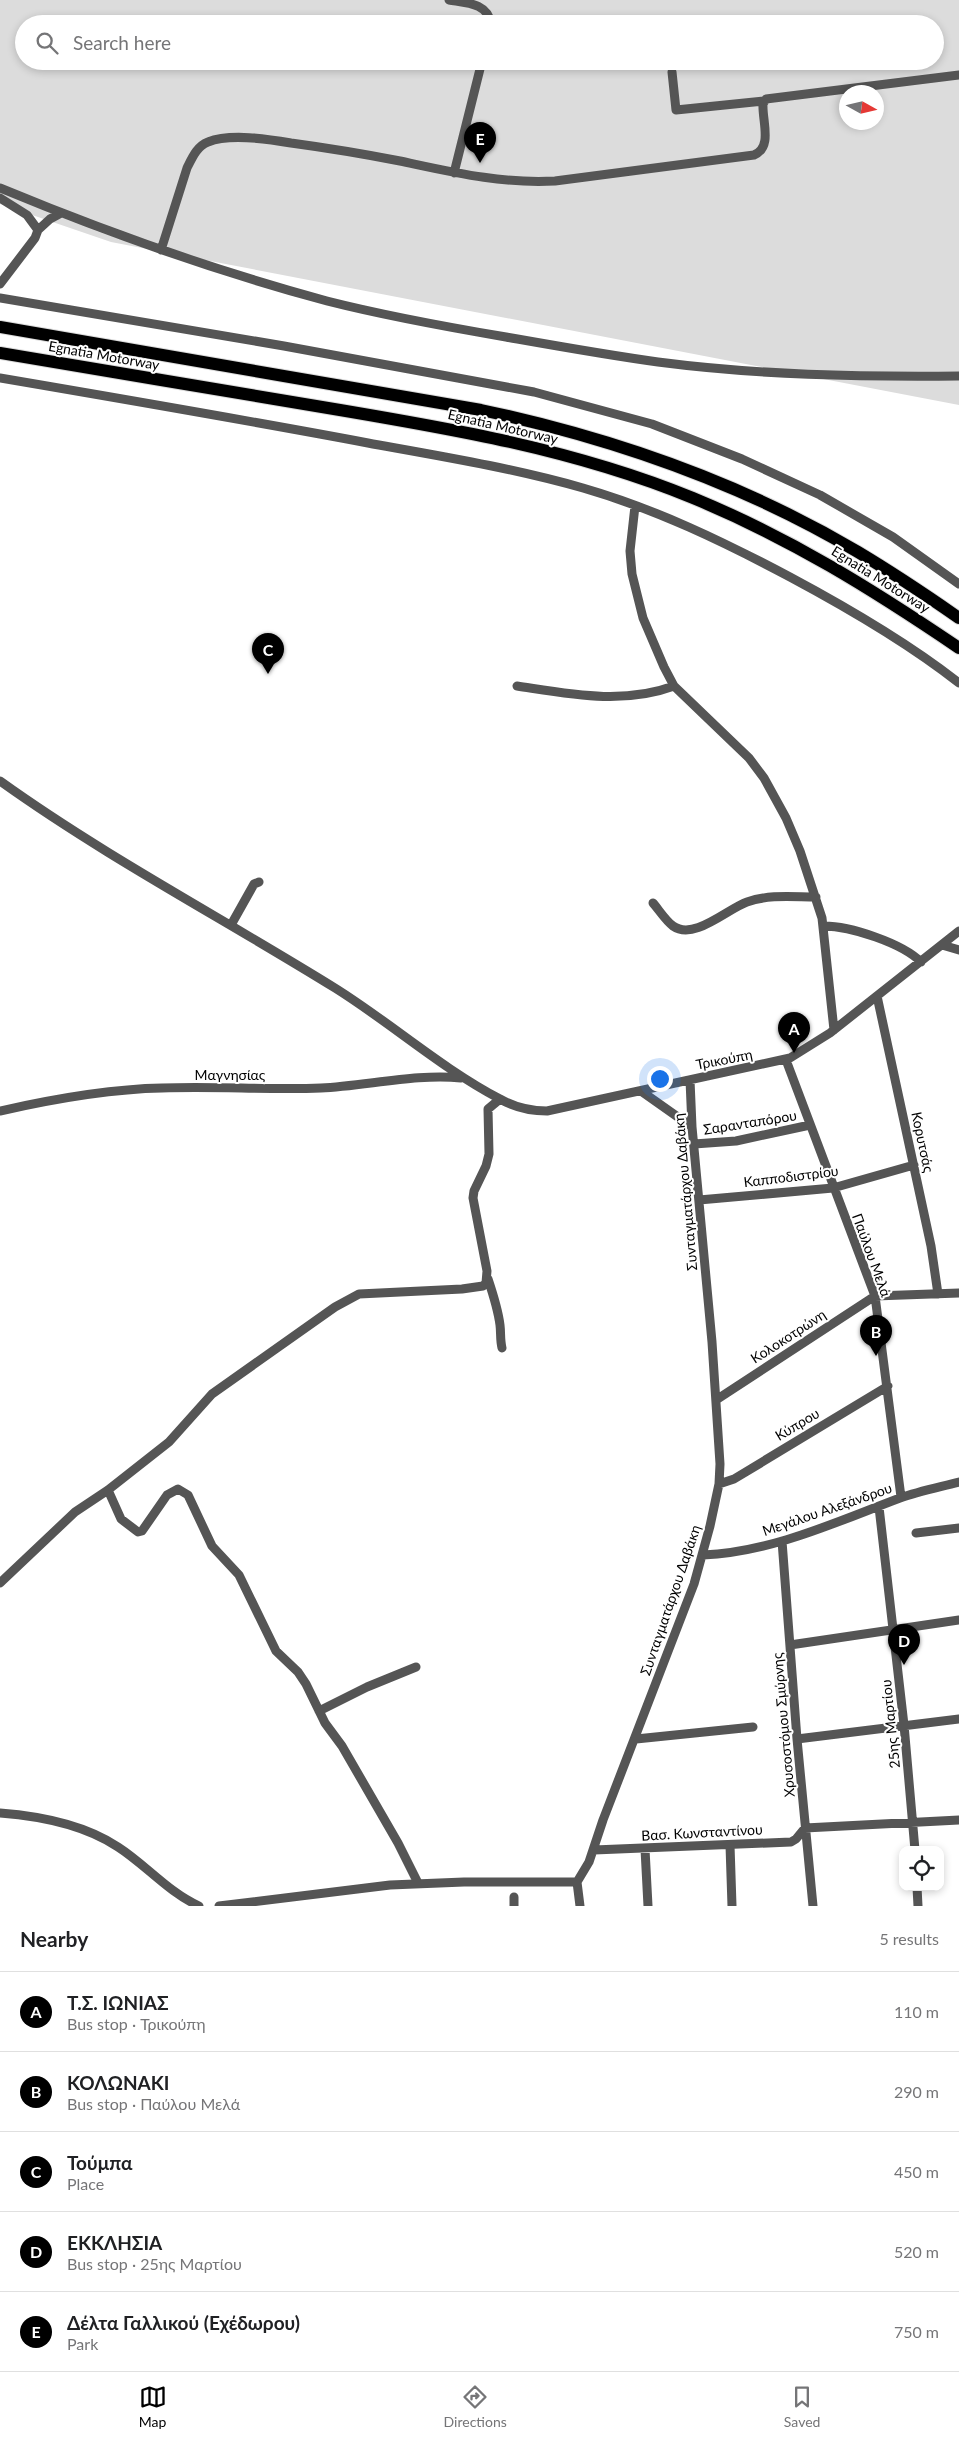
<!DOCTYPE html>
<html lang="en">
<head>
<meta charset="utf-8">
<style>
  body { margin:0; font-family:Lato,sans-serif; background:#f6f6f6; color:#202124 }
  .controls { position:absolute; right:15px; bottom:15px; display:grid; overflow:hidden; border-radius:10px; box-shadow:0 2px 8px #0003 }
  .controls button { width:45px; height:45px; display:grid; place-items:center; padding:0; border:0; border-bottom:1px solid #e0e0e0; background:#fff; color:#202124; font:25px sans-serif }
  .compass { position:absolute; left:839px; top:85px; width:45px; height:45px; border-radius:50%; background:#fff; box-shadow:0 2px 8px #0003; rotate:98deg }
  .you { position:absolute; left:659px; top:1078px; width:18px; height:18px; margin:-12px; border:4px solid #fff; border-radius:50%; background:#1a73e8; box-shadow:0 0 0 8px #1a73e833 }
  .badge { display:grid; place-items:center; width:32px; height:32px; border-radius:50%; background:#000; color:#fff; font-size:16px; font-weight:700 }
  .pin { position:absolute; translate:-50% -41px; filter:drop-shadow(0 1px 2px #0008) }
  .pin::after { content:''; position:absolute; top:26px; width:18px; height:15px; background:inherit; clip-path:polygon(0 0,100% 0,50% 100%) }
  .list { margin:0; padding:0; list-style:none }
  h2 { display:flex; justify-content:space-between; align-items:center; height:65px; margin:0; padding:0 20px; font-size:21px }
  h2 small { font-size:16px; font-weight:400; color:#757577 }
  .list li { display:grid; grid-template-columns:32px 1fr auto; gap:15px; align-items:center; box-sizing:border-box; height:80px; padding:0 20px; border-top:1px solid #e0e0e0 }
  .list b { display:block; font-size:19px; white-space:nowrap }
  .list p { margin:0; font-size:16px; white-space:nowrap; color:#757577 }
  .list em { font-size:16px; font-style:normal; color:#757577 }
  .icon { flex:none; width:28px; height:28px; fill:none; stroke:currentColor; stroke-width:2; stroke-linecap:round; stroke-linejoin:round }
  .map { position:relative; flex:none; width:959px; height:1906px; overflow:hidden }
  .search { position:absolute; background:#fff; box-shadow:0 2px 8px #0003; left:15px; right:15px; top:15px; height:55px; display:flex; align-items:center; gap:12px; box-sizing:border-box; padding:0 18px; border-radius:28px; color:#757577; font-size:19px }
  .sheet { height:465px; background:#fff }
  nav { display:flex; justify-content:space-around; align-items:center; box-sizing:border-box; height:70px; border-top:1px solid #e0e0e0; background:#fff; font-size:14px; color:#757577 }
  nav a { display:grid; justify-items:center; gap:2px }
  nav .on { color:#000 }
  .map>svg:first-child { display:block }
</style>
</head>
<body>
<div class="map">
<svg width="959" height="1906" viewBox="0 0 959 1906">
  <rect width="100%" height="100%" fill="#fff"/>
  <!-- green -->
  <path fill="#dcdcdc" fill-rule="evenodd" d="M0,0H959V405L111,242L0,204ZM24,24H935V61H24ZM846,92H876V122H846Z"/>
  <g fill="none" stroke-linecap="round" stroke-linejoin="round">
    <!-- highway casing -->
    <g stroke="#dbdbdb" stroke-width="14">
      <path id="highway" d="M0,327L481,410C612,438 742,483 858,552C893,573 926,595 959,618
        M0,353C107,371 215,389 322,407C448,428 574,449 693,498C790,538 872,589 959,648"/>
    </g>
    <!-- minor -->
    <path stroke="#555" stroke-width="9" d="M449,0C467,3 488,3 491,24
      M672,72L676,110L764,101
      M454,173L482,61
      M0,188C106,232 216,271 327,301C386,316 447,327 506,337C557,346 607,355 658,362C758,375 858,377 959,376
      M0,198L27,215L38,230L35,238L0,284
      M38,230L50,219L61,213
      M161,250L187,168C192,158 197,146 208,142C230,133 268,139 291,143C328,148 364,154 400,161C452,172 501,184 555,181L754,155C773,147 762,121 763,104L766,99L959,75
      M0,298L284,346L534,392L652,424L742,459L820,495L893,537L959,584
      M0,378C123,399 246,420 368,443C440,456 513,468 583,488C656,509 724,542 790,577C848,608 907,642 959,683
      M635,506L630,551L632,574L643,618L664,667L674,686L749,758L764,778L786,818L800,851L822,918L834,1030
      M517,686C570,694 623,705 674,686
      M0,781C106,857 224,919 335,988C391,1023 441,1068 500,1099C516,1108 530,1111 547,1111L790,1058L830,1033L959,931
      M653,903C659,910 666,921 673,926C694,941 727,909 747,902C770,894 793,897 816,897
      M231,925L254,884L259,882
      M824,926C850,926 902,943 921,962
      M942,945L959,950
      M877,996L931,1246L938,1294
      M786,1060L875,1296L901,1497
      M641,1091L692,1127
      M0,1111C53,1099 107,1089 162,1088C215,1086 268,1090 321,1088C365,1086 419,1073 461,1078
      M694,1144L736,1141L810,1125
      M699,1200L833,1188L914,1165
      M488,1279C493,1294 498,1309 500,1325C501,1333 500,1340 502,1348
      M716,1400L875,1296L959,1293
      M719,1484L734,1479L888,1386
      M108,1490L121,1519L138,1532L142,1531L167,1495L178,1489L188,1495L212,1546L239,1575L276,1651L298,1672L306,1684L325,1723L342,1746L398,1843L418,1883
      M879,1507L904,1725L915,1850
      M916,1533L959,1528
      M782,1541L797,1739L813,1906
      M703,1555C772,1552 836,1522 900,1498C919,1491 940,1487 959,1482
      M0,1583L75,1512L108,1490L169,1442L212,1394L335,1307L359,1294L462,1289L483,1286L486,1283L487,1271L473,1198L474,1191L486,1166L489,1154L488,1109L500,1099
      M790,1645L959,1620
      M319,1711L367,1687L416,1667
      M636,1739L753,1727
      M797,1739L959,1719
      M0,1813C39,1816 85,1825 118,1847C146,1865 168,1892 199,1906
      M730,1845L732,1906
      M645,1849L648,1906
      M594,1850L791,1842L796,1839L805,1828L959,1820
      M917,1887L918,1906
      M514,1897V1906
      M219,1906L390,1885L464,1882H577
      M580,1906L577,1882L589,1862L603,1820L694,1584L710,1526L719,1484L720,1464L712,1342L692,1127L690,1080"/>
    <!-- highway -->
    <use href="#highway" stroke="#000" stroke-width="12"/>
  </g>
  <g text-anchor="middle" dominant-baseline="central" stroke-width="4" stroke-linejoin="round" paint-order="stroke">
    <!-- street labels -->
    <g font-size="14" fill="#000" stroke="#fff">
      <text transform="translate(104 355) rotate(10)">Egnatia Motorway</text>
      <text transform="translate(503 426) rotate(13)">Egnatia Motorway</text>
      <text transform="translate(881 579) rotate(32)">Egnatia Motorway</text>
      <text transform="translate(724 1059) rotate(-11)">Τρικούπη</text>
      <text x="230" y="1074">Μαγνησίας</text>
      <text transform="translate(750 1122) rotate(-9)">Σαρανταπόρου</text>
      <text transform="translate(923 1142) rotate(78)">Κορυτσάς</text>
      <text transform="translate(791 1176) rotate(-7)">Καπποδιστρίου</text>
      <text transform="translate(685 1192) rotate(-95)">Συνταγματάρχου Δαβάκη</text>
      <text transform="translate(872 1255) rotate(70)">Παύλου Μελά</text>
      <text transform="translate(788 1336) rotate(-33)">Κολοκοτρώνη</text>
      <text transform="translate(797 1424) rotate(-31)">Κύπρου</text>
      <text transform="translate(827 1509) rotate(-19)">Μεγάλου Αλεξάνδρου</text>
      <text transform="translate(670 1600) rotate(-71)">Συνταγματάρχου Δαβάκη</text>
      <text transform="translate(890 1724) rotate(-96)">25ης Μαρτίου</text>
      <text transform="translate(783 1725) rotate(-95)">Χρυσοστόμου Σμύρνης</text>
      <text transform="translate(702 1832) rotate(-3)">Βασ. Κωνσταντίνου</text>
    </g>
  </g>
</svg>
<div class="controls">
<button><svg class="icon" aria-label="locate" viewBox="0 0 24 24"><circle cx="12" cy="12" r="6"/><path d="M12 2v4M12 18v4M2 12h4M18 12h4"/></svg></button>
</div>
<svg class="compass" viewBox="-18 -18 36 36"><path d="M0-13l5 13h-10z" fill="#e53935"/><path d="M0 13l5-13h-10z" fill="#757577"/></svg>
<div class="you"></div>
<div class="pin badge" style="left:794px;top:1053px">A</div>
<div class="pin badge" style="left:876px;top:1356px">B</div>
<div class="pin badge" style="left:268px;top:674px">C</div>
<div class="pin badge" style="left:904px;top:1665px">D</div>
<div class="pin badge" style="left:480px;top:163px">E</div>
<div class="search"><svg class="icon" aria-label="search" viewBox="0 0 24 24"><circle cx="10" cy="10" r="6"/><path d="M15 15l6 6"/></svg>Search here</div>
</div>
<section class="sheet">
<h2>Nearby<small>5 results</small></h2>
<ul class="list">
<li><span class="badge">A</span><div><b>Τ.Σ. ΙΩΝΙΑΣ</b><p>Bus stop · Τρικούπη</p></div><em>110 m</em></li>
<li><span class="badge">B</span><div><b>ΚΟΛΩΝΑΚΙ</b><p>Bus stop · Παύλου Μελά</p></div><em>290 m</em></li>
<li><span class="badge">C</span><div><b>Τούμπα</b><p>Place</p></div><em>450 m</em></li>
<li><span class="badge">D</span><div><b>ΕΚΚΛΗΣΙΑ</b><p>Bus stop · 25ης Μαρτίου</p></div><em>520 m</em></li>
<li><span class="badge">E</span><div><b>Δέλτα Γαλλικού (Εχέδωρου)</b><p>Park</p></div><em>750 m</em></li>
</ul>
</section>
<nav>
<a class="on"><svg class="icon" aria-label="map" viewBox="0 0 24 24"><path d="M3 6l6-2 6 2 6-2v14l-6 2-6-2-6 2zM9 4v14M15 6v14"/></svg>Map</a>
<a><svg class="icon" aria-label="directions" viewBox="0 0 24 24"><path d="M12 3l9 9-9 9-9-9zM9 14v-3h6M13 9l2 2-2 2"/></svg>Directions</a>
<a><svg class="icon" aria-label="saved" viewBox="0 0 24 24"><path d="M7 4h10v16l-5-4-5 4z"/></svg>Saved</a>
</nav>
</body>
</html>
